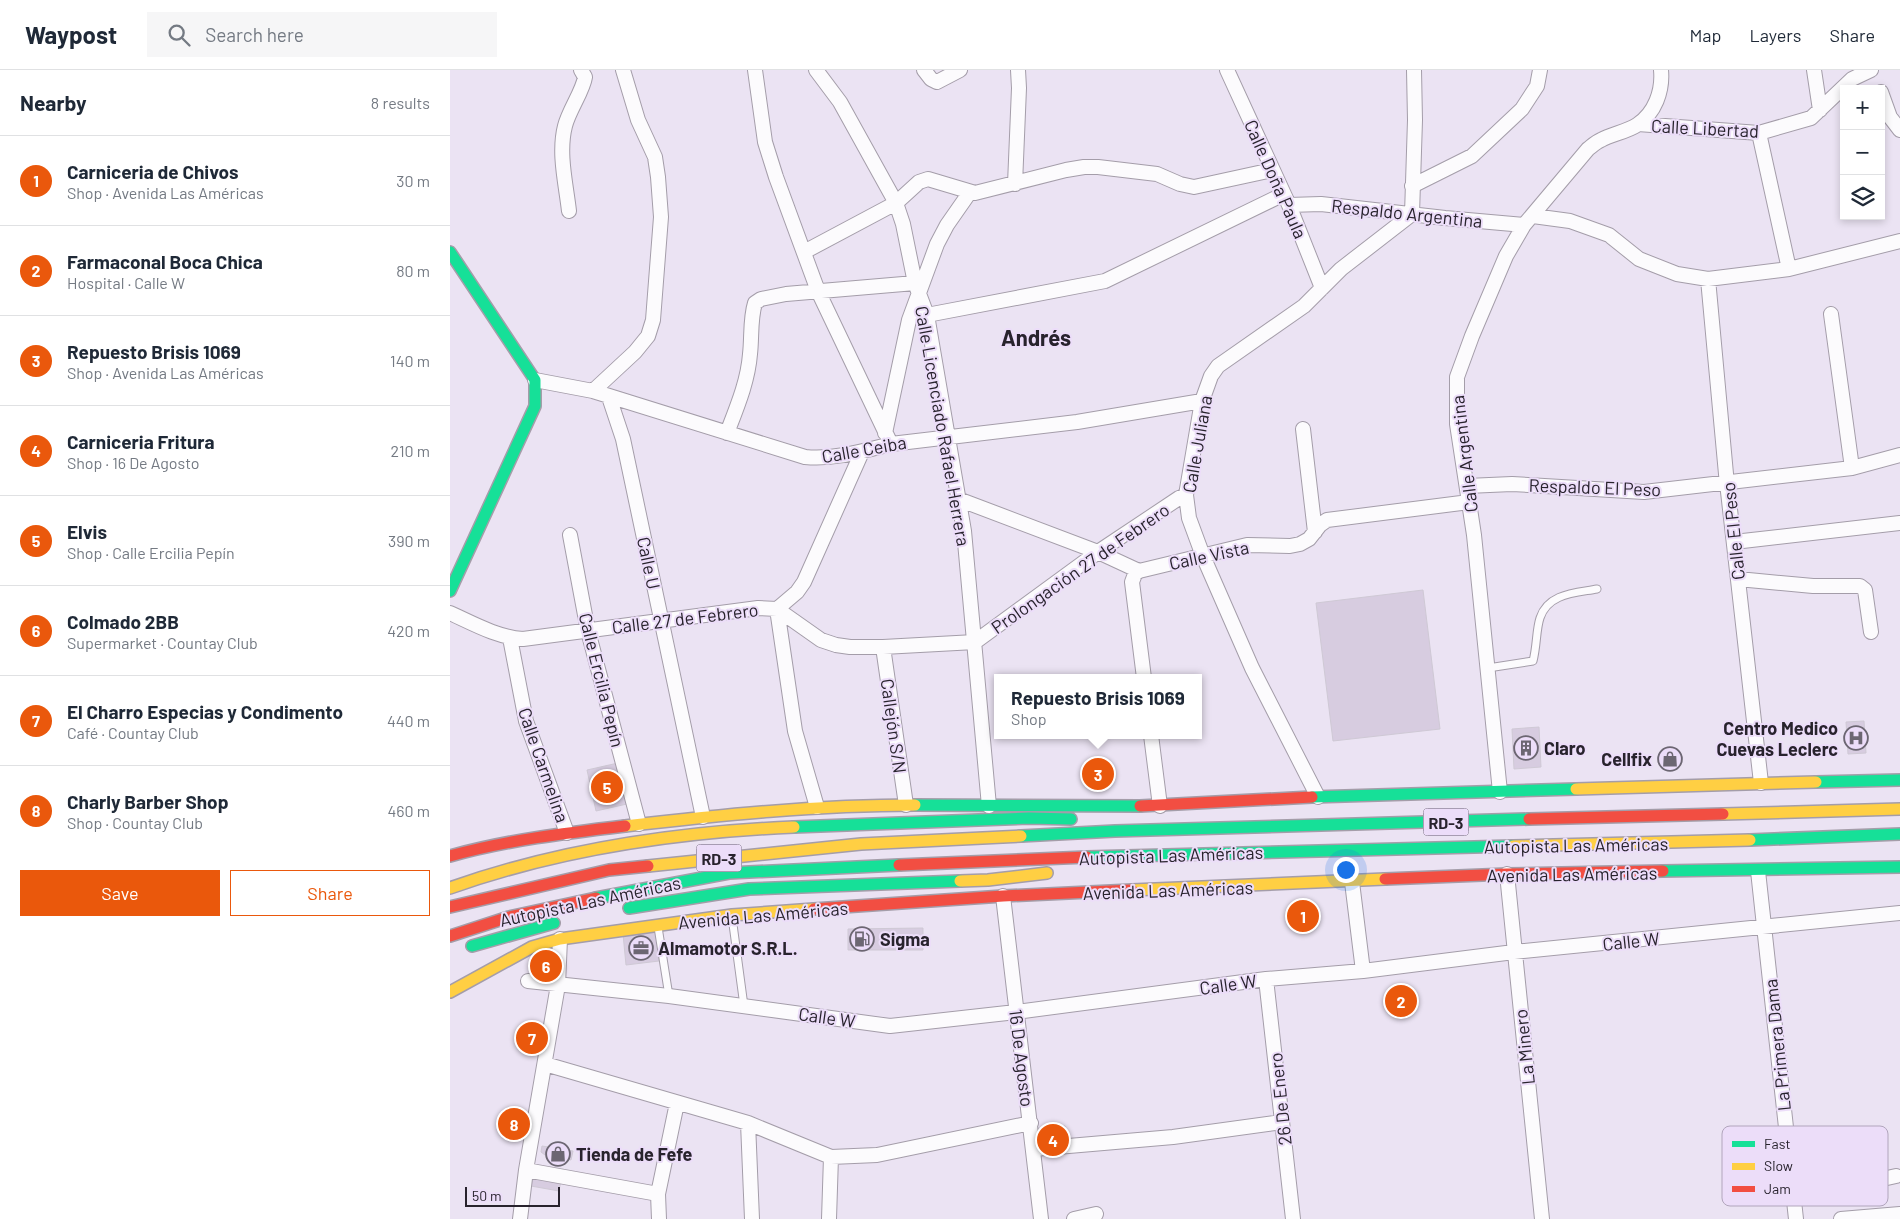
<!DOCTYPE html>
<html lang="en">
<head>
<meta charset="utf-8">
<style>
  body { margin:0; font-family:Barlow,sans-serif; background:#f6f6f7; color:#1f2937 }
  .controls { position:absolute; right:15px; top:15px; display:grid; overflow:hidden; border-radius:0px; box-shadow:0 2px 8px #0003 }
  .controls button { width:45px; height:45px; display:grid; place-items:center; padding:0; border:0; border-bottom:1px solid #e0e1e3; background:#fff; color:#1f2937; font:25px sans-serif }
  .scale { position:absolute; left:15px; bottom:12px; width:95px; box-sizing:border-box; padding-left:5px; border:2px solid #28232d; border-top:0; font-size:14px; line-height:18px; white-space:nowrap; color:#28232d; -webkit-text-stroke:4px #ecddf9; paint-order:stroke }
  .you { position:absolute; left:895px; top:799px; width:18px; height:18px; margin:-12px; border:4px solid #fff; border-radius:50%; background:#1a73e8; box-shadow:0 0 0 8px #1a73e833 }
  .badge { display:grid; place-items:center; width:32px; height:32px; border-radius:50%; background:#ea580c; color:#fff; font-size:16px; font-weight:700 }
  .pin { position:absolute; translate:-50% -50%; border:2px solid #fff; box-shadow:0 1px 5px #0006 }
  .popup { position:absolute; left:544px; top:604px; width:208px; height:65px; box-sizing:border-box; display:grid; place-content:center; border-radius:0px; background:#fff; filter:drop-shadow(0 1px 4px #0005); font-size:16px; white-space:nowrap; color:#747a83 }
  .popup b { font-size:19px; color:#1f2937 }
  .popup::after { content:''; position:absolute; left:50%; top:100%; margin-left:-10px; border:10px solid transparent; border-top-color:#fff }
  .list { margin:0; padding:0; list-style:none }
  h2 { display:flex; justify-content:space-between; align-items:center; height:65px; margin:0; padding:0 20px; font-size:21px }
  h2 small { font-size:16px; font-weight:400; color:#747a83 }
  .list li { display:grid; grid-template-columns:32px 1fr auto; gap:15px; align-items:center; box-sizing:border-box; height:90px; padding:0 20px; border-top:1px solid #e0e1e3 }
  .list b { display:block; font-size:19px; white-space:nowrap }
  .list p { margin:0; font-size:16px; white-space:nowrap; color:#747a83 }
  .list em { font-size:16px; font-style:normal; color:#747a83 }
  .actions { display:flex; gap:10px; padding:15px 20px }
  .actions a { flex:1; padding:11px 0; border:1px solid #ea580c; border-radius:0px; text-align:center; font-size:18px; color:#ea580c }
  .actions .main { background:#ea580c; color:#fff }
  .icon { flex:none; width:28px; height:28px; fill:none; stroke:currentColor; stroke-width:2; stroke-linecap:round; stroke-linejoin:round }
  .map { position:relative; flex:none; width:1450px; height:1149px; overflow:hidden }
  header { display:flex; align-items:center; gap:30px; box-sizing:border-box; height:70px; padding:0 25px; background:#fff; border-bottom:1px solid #e0e1e3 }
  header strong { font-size:24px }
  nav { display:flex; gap:28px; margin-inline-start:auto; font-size:18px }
  .search { width:350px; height:45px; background:#f6f6f7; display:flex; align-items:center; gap:12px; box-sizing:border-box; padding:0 18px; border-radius:0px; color:#747a83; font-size:19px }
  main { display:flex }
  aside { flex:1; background:#fff }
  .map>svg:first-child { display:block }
</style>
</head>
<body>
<header>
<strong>Waypost</strong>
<div class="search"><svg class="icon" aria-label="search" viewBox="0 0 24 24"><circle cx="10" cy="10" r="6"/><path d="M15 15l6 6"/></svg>Search here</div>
<nav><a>Map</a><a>Layers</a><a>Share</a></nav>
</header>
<main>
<aside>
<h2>Nearby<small>8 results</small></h2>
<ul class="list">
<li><span class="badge">1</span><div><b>Carniceria de Chivos</b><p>Shop · Avenida Las Américas</p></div><em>30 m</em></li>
<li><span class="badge">2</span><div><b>Farmaconal Boca Chica</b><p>Hospital · Calle W</p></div><em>80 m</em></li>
<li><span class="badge">3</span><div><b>Repuesto Brisis 1069</b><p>Shop · Avenida Las Américas</p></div><em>140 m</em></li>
<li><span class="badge">4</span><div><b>Carniceria Fritura</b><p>Shop · 16 De Agosto</p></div><em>210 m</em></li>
<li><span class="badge">5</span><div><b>Elvis</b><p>Shop · Calle Ercilia Pepín</p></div><em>390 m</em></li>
<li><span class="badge">6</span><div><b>Colmado 2BB</b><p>Supermarket · Countay Club</p></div><em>420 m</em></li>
<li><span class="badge">7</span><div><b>El Charro Especias y Condimento</b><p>Café · Countay Club</p></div><em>440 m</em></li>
<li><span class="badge">8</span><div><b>Charly Barber Shop</b><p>Shop · Countay Club</p></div><em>460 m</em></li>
</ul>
<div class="actions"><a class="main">Save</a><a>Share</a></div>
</aside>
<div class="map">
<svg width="1450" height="1149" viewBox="0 0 1450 1149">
  <rect width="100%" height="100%" fill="#ebe3f3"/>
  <!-- building -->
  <path fill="#d7cce0" stroke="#cfc9d5" d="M973,520L990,659L883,671L866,533Z
    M1414,651L1416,683L1398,684L1396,652Z
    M1089,657L1091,697L1064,699L1062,659Z
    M168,693L177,734L146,741L137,700Z
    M849,833H855L857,859L850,860Z
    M473,858V880H398V859Z
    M206,861L209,891L176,895L173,864Z
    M85,888H108L107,903H85Z
    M76,961L90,964L88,975L74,972Z
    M57,1049L73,1052L72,1058L56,1056Z
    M615,1056L617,1072L599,1074L597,1058Z
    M92,1076L123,1081L121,1090L95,1085L91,1082Z
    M83,1106L111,1110L109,1121L81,1116Z"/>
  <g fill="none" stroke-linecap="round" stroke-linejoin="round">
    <!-- lane casing -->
    <g stroke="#a49da9" stroke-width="9">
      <path id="lane" d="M1038,598L1083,591C1087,576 1086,560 1090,548C1098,523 1126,523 1147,519
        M282,847L294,936
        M208,857L219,926"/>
    </g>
    <!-- street casing -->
    <g stroke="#a49da9" stroke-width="16">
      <path id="street" d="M305,0L315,72L326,107L368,221L441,374
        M366,0L390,32L446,133L453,154L465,213L477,245L514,461L539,736
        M474,0L481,9L487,12L510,0
        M777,0L839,135L872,218
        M1364,0L1370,40
        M1431,22L1440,47L1450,60
        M1188,54L1309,63L1361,48L1402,9L1421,0
        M1309,63L1339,199
        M565,114L569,18L568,0
        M962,116L1022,86L1072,39L1087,16L1090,0
        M839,135L871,134L995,148L1074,155
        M119,141C116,114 108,83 115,56C119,40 133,21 135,7L131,0
        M1083,146L1120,151L1159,165L1189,189L1227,204L1258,209L1339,199L1450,171
        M354,182L446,133L469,112L478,109L525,123L616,100L634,97H648L707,104L730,114L744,117L822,100
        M1258,209L1276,404L1311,713
        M1381,244L1402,398
        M477,245L655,211L834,124
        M85,310L143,321L355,387C384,390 413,381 441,374L627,352L752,331
        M143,321L185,282L198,266L203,250L211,147L208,107L205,87L188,50L173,0
        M159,327L173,369L253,747
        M853,359L865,462
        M277,363C287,337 298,311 300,284C302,267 300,249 305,233L311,229L336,224L465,213
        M435,363L459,250L487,174L497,155L520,122
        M1017,416L1062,414L1194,422L1402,398L1450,385
        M508,429L648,482L689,501
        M120,465L138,561L189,754
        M1284,472L1450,453
        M1288,509L1363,516H1410L1415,520L1421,562
        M327,539L345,661L367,737
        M327,539L347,522L354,512L412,382
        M0,543C24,554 47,567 73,569L308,538L327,539L371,570L386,575L400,577H433L525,572L648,482L729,428L736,425
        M60,568L76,651L117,763
        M433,577L456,735
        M694,608L682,512L685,504L689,501L797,475L840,476L850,474L859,469L870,455L877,450L1019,432
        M701,665L710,736
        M1050,722L1024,465L1007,354V307L1022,266L1056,186L1074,155L1138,79C1142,76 1146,72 1151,70C1162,64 1176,62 1187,55C1205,43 1213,21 1211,0
        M868,727L802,598L753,486L739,448L736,425L752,331L761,306L768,296L854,236L891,199L962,144L965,50L964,0
        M1308,801L1346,1149
        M1057,804L1092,1149
        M902,812L913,901
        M553,826L591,1149
        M816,909L843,1149
        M78,911L219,926L440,956L566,942L816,909L913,901L1064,882L1450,843
        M95,994L298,1053L381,1087L427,1085L581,1053
        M298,1053L302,1149
        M584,1079L723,1067L832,1052
        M76,1100L208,1124L227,1033
        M208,1124L209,1149
        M1343,1129L1446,1106
        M70,1149L76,1100L108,915L110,869
        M379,1149L381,1087
        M624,1149L646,1144
        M1391,1149L1450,1144"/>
    </g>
    <!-- fast casing -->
    <g stroke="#a49da9" stroke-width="14">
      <path id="fast" d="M0,182L85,310V336L0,521
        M1366,712L1450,710
        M862,727L1126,719
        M465,735L690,736
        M344,757L579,748L621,749
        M571,766L665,761L1079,749
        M1300,770L1450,764
        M637,787L1063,776
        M1213,801L1450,797
        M146,828L279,803L449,795
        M179,838L299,819L510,811
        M22,876L104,853"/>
    </g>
    <!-- slow casing -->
    <g stroke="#a49da9" stroke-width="14">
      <path id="slow" d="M1126,719L1366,712
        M1273,744L1450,739
        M175,756C271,745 368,735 465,735
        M1063,776L1300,770
        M198,796L411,774L571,766
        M510,811L538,810L597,803
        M0,818C110,779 228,762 344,757
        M682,820L935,809
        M0,922L82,877L110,869L282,845L364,839"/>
    </g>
    <!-- jam casing -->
    <g stroke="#a49da9" stroke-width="14">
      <path id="jam" d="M690,736L862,727
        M1079,749L1273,744
        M0,786C57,770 116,763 175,756
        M449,795L637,787
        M935,809L1057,804L1213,801
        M0,837L159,800L198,796
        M364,839L553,826L682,820
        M0,866L59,847L146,828"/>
    </g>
    <!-- lane -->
    <use href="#lane" stroke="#fcfbfd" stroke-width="7"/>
    <!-- street -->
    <use href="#street" stroke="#fcfbfd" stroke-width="14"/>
    <!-- fast -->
    <use href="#fast" stroke="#16e098" stroke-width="11"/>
    <!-- slow -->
    <use href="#slow" stroke="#ffcf43" stroke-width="11"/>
    <!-- jam -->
    <use href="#jam" stroke="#f24e42" stroke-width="11"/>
  </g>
  <!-- icons -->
  <defs>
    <g id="hospital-ring" transform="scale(1.25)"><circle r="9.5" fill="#ecddf9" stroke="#6c6672" stroke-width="1.5"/><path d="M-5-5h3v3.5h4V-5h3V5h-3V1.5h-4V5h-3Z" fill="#6c6672"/></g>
    <g id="building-ring" transform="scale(1.25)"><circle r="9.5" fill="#ecddf9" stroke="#6c6672" stroke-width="1.5"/><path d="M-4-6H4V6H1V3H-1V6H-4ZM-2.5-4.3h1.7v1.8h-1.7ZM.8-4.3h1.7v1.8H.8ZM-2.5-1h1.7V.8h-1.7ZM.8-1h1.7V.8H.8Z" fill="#6c6672"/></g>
    <g id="shop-ring" transform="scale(1.25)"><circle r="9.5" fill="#ecddf9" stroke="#6c6672" stroke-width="1.5"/><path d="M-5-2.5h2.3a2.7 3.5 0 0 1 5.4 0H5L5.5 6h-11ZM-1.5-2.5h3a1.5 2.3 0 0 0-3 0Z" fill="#6c6672"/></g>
    <g id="fuel-ring" transform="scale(1.25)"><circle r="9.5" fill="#ecddf9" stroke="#6c6672" stroke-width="1.5"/><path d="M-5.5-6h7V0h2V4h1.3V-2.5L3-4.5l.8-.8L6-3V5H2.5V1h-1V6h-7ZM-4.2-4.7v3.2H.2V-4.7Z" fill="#6c6672"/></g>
    <g id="office-ring" transform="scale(1.25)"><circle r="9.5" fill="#ecddf9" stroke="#6c6672" stroke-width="1.5"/><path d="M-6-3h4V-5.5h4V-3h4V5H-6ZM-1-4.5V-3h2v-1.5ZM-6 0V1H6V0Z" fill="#6c6672"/></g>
  </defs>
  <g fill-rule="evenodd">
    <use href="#hospital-ring" x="1406" y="668"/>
    <use href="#building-ring" x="1076" y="678"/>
    <use href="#shop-ring" x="1220" y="689"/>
    <use href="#fuel-ring" x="412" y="869"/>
    <use href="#office-ring" x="191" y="878"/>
    <use href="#shop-ring" x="108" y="1084"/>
  </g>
  <g text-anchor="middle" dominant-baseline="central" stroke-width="4" stroke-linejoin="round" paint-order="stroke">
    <!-- shield labels -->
    <g fill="#ecddf9" stroke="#635b6a" stroke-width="1">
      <rect x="973.5" y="738.5" width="45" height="27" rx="4"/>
      <rect x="246.5" y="774.5" width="45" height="27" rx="4"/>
    </g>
    <g font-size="16" font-weight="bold" fill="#28232d">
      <text x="996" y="752">RD-3</text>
      <text x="269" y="788">RD-3</text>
    </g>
    <!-- street labels -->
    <g font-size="18" fill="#28232d" stroke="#ecddf9">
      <text transform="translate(1255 58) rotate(3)">Calle Libertad</text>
      <text transform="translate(826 109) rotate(66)">Calle Doña Paula</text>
      <text transform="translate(957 143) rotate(6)">Respaldo Argentina</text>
      <text transform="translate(493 356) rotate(80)">Calle Licenciado Rafael Herrera</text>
      <text transform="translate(747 374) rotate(-80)">Calle Juliana</text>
      <text transform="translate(414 379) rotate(-10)">Calle Ceiba</text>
      <text transform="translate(1014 384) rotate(-97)">Calle Argentina</text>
      <text transform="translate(1145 417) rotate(2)">Respaldo El Peso</text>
      <text transform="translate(1283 461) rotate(-96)">Calle El Peso</text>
      <text transform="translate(759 485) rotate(-12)">Calle Vista</text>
      <text transform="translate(199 493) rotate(78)">Calle U</text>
      <text transform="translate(630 498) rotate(-35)">Prolongación 27 de Febrero</text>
      <text transform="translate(235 548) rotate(-7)">Calle 27 de Febrero</text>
      <text transform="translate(152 610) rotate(76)">Calle Ercilia Pepín</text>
      <text transform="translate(444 656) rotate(82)">Callejón S/N</text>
      <text transform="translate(94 695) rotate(71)">Calle Carmelina</text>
      <text transform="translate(1126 775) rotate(-1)">Autopista Las Américas</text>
      <text transform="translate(721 785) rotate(-2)">Autopista Las Américas</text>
      <text transform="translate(1122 804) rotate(-1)">Avenida Las Américas</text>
      <text transform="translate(718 820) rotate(-2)">Avenida Las Américas</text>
      <text transform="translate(140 831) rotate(-12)">Autopista Las Américas</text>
      <text transform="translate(313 845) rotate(-5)">Avenida Las Américas</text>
      <text transform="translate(1181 871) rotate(-6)">Calle W</text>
      <text transform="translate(778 914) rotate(-8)">Calle W</text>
      <text transform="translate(377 947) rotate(8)">Calle W</text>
      <text transform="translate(1327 975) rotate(-96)">La Primera Dama</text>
      <text transform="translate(1074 977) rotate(-96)">La Minero</text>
      <text transform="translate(572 988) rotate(83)">16 De Agosto</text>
      <text transform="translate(830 1029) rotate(-96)">26 De Enero</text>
    </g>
    <!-- poi labels -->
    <g font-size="18" font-weight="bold" fill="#28232d" stroke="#ecddf9" text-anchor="start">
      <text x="1388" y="658" text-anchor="end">Centro Medico<tspan x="1388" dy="21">Cuevas Leclerc</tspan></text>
      <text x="1094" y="678">Claro</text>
      <text x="1202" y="689" text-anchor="end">Cellfix</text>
      <text x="430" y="869">Sigma</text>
      <text x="208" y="878">Almamotor S.R.L.</text>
      <text x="126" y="1084">Tienda de Fefe</text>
    </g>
    <!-- district labels -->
    <g font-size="22" font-weight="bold" fill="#28232d" stroke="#ecddf9">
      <text x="586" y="267">Andrés</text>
    </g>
  </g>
  <!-- legend -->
  <rect x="1272" y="1056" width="166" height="80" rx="8" fill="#ecddf9" stroke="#b1a5bc" stroke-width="1"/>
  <rect x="1282" y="1071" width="23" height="6" fill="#16e098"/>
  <rect x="1282" y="1093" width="23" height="7" fill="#ffcf43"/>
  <rect x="1282" y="1116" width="23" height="6" fill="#f24e42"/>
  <g font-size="14" fill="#28232d">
    <text x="1314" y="1079">Fast</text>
    <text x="1314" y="1101">Slow</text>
    <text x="1314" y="1124">Jam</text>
  </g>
</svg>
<div class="controls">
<button>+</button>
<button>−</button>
<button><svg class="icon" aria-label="layers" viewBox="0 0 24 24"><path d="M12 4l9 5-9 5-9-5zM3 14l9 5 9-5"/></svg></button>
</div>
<div class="scale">50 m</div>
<div class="you"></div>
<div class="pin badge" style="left:853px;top:846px">1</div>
<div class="pin badge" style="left:951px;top:931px">2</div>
<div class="pin badge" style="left:648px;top:704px">3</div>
<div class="popup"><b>Repuesto Brisis 1069</b>Shop</div>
<div class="pin badge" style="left:603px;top:1070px">4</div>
<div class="pin badge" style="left:157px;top:717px">5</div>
<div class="pin badge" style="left:96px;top:896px">6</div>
<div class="pin badge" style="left:82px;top:968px">7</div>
<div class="pin badge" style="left:64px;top:1054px">8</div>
</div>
</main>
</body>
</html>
